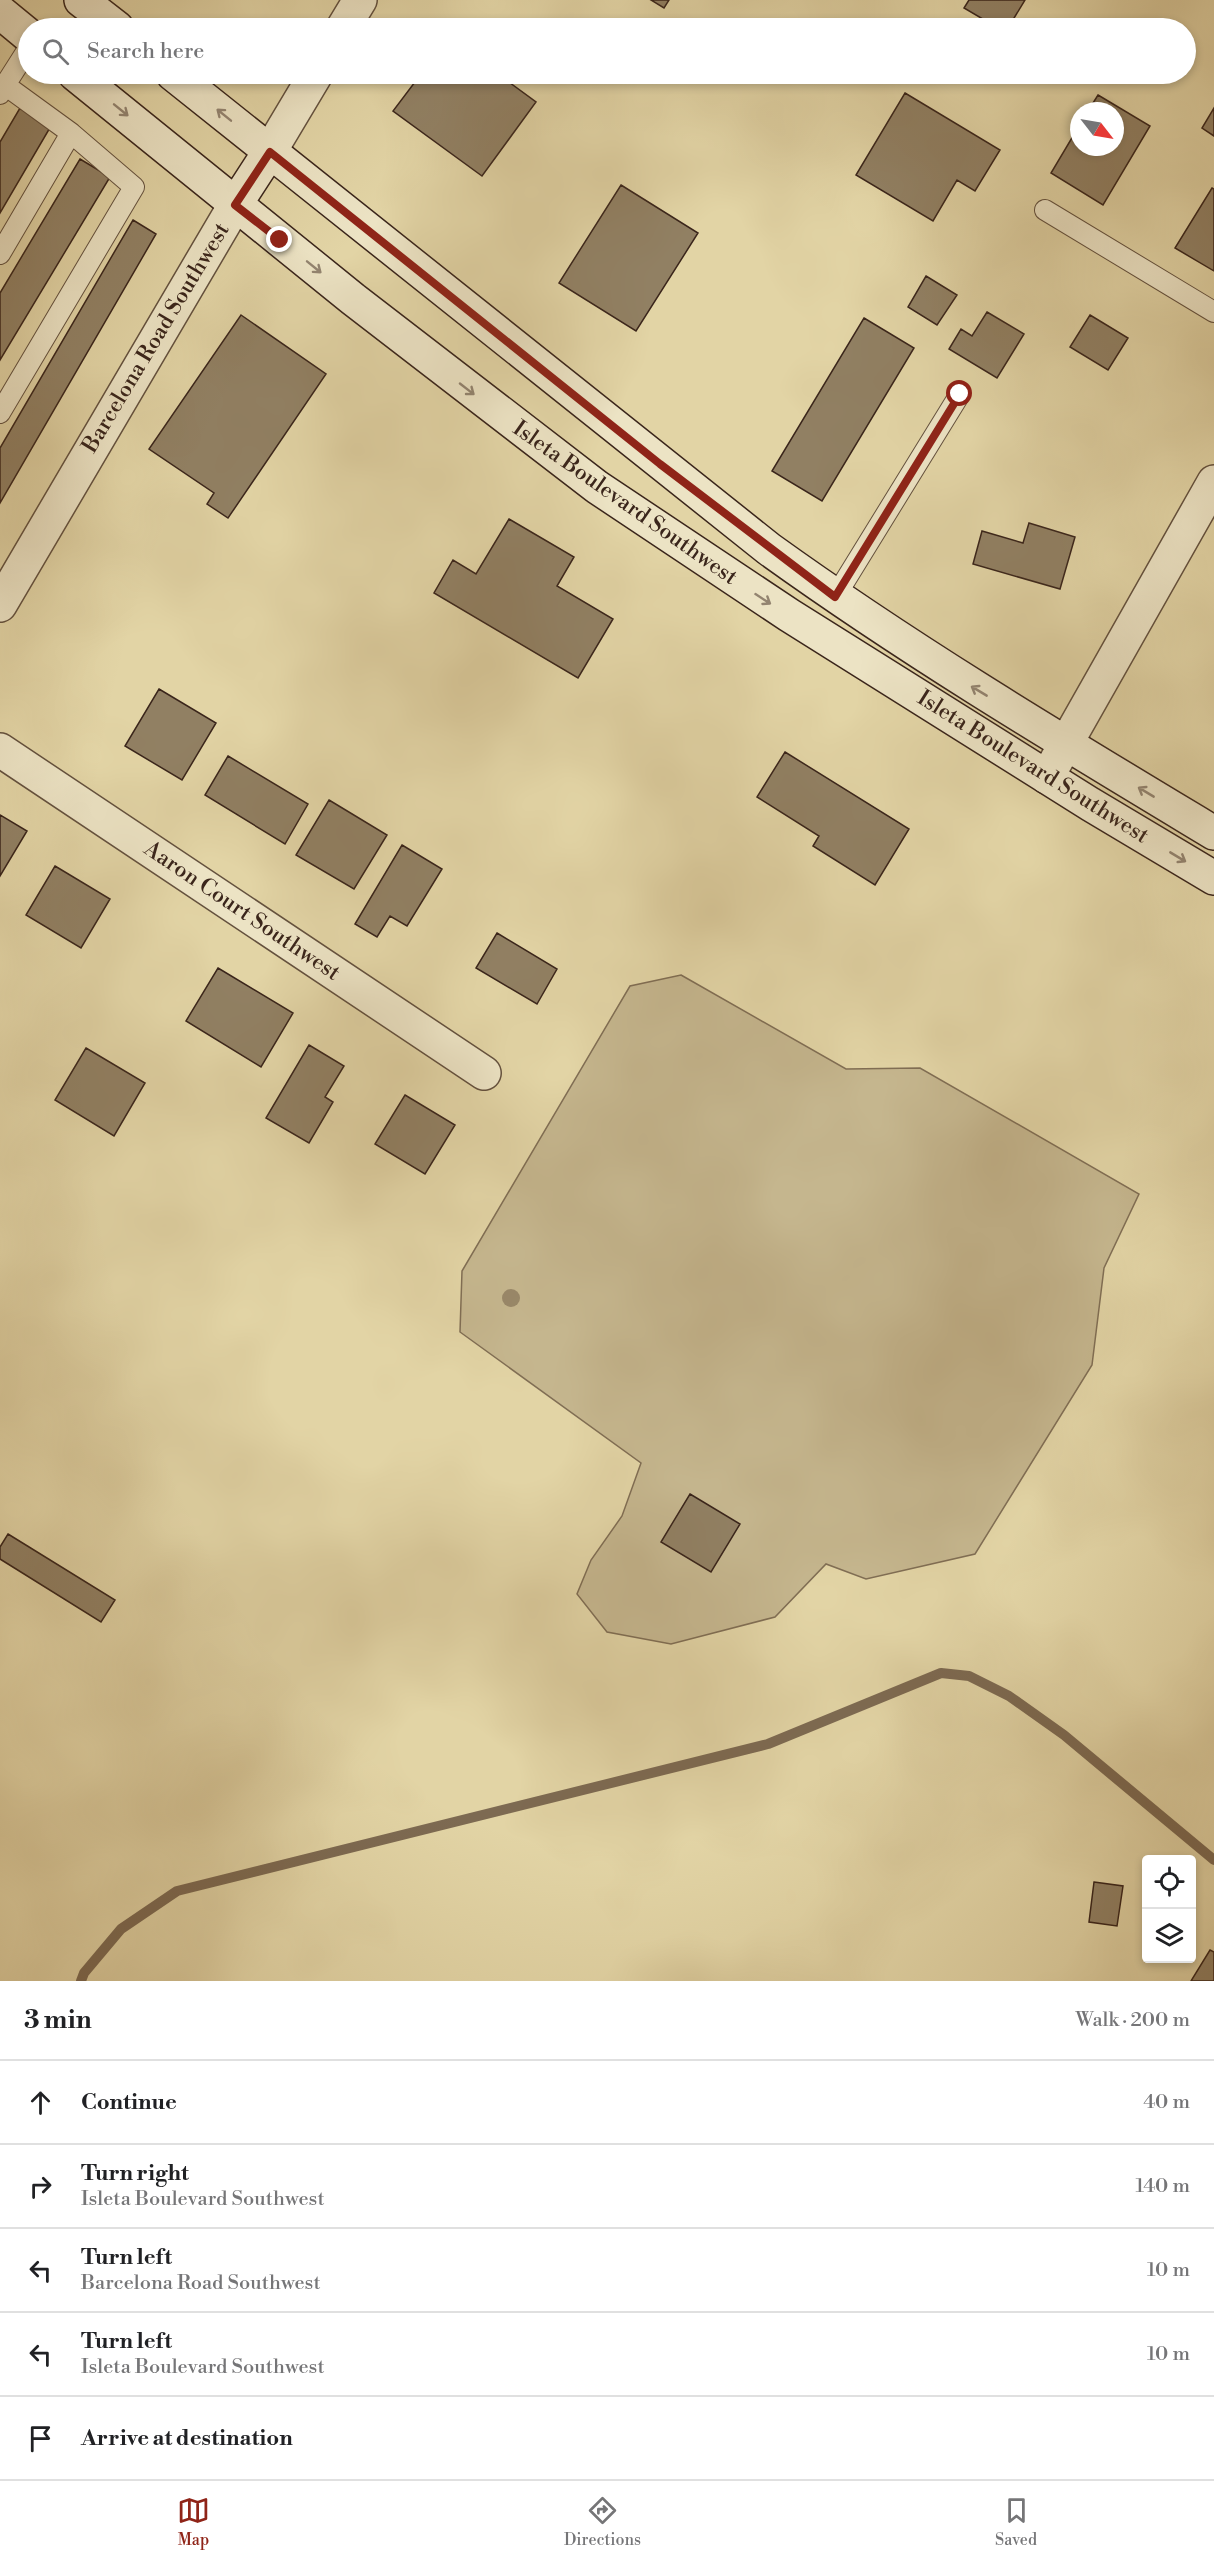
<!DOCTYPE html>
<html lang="en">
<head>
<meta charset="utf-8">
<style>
  body { margin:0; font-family:"Libre Bodoni",serif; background:#f2f2f2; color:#202124 }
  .controls { position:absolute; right:18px; bottom:18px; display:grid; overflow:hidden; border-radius:6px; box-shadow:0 3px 9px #0003 }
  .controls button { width:54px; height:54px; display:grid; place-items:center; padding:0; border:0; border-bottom:2px solid #e0e0e0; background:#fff; color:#202124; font:30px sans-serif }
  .compass { position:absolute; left:1070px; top:102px; width:54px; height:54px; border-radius:50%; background:#fff; box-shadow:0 3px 9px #0003; rotate:121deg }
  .stop { position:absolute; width:18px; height:18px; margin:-14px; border:4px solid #8f2418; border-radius:50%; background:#fff }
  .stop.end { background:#8f2418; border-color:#fff; box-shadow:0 2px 6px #0008 }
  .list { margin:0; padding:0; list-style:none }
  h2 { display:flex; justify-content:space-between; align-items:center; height:78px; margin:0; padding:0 24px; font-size:26px }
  h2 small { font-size:20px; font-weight:400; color:#757577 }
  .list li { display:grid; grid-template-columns:39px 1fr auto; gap:18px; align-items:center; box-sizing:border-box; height:84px; padding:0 24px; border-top:2px solid #e0e0e0 }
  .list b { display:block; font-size:22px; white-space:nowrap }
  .list p { margin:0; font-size:20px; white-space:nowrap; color:#757577 }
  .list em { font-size:20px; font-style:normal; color:#757577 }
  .icon { flex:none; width:33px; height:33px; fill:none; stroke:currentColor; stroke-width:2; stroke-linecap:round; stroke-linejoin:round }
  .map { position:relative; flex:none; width:1214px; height:1981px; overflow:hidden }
  .search { position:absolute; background:#fff; box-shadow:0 3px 9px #0003; left:18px; right:18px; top:18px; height:66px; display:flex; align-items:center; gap:15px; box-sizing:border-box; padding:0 21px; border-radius:33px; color:#757577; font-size:22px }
  .sheet { height:498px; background:#fff }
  nav { display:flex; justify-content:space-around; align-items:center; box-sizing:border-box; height:84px; border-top:2px solid #e0e0e0; background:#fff; font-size:16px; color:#757577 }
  nav a { display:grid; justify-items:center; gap:3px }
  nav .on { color:#8f2418 }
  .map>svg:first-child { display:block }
</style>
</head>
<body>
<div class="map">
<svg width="1214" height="1981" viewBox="0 0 1214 1981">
  <rect width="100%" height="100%" fill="#e2d4a5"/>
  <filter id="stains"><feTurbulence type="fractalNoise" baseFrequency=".00333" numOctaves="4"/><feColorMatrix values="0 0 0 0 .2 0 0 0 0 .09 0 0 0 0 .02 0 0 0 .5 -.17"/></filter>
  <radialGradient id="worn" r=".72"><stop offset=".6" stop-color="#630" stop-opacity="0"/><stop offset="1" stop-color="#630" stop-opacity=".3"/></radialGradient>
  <!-- green -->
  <path fill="#c5b68e" stroke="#806e54" stroke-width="1.5" d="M681,975L846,1069L920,1068L1139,1194L1104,1268L1092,1365L975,1554L866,1579L826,1564L775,1617L671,1644L607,1632L577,1594L591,1560L622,1516L641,1463L460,1332L462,1271L630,986Z"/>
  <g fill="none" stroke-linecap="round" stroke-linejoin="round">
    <!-- stream -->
    <path stroke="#7d6a52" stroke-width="10" d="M81,1981L84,1973L121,1929L177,1891L768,1744L941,1673L969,1676L1009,1696L1064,1735L1214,1860"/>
  </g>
  <!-- building -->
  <path fill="#918063" stroke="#3a251b" stroke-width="1.5" d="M651,0H669L664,8Z
    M969,0H1025L1008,28H998L964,8Z
    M421,74H498L536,102L482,176L393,111Z
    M905,93L1000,150L975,191L957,180L933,221L856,175Z
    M1098,95L1150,126L1103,205L1051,173L1079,126V147H1115V111H1088Z
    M20,108L51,126L0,213V142Z
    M1214,108V136L1202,128Z
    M80,159L110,177L0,360V293Z
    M621,185L698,233L636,331L559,283Z
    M1212,188L1214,189V271L1175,248Z
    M133,220L156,234L0,503V448Z
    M926,276L957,295L937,325L908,307Z
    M987,312L1024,334L997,378L949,349L961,329L972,336Z
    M241,315L326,374L228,518L207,504L214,493L149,449Z
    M1090,315L1128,338L1108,370L1070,347Z
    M864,318L914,348L822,501L772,471Z
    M509,519L574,557L557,586L613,619L578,678L434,593L453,560L476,574Z
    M1029,523L1075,537L1060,589L973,564L982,531L1023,543Z
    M159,689L216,723L182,780L125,746Z
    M785,752L909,829L875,885L813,846L819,836L757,797Z
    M228,756L308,804L285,844L205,795Z
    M329,800L387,835L354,889L296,855Z
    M0,815L27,831L0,876Z
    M402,845L442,869L407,926L390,916L377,937L355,924Z
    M55,866L110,899L81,948L26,915Z
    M497,933L557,969L537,1004L476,968Z
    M218,968L293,1013L261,1067L186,1021Z
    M309,1045L344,1066L325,1097L333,1102L309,1143L266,1118Z
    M86,1048L145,1083L114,1136L55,1100Z
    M405,1095L455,1125L425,1174L375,1144Z
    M690,1494L740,1524L711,1572L661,1542Z
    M8,1534L115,1600L101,1622L0,1559V1547Z
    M1094,1882L1123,1886L1117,1926L1089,1922Z
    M1210,1950L1214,1952V1981H1191Z"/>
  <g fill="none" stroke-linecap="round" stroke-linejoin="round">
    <!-- service casing -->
    <g stroke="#64513e" stroke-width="22">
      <path id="service" d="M5,85L28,49
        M0,94L5,85L71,133L134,187L0,413
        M1045,210L1214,312
        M0,254L71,133
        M835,597L960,394"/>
    </g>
    <!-- minor casing -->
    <g stroke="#64513e" stroke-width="36">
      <path id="minor" d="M0,605L235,205
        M0,750L484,1073
        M1047,777L1214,482"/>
    </g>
    <!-- tertiary casing -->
    <g stroke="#64513e" stroke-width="36">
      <path id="tertiary" d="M343,28L360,0
        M270,151L316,74"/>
    </g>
    <!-- secondary casing -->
    <g stroke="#3a251b" stroke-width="36">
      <path id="secondary" d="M81,0L117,28
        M0,12L28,35
        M75,74L353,299L597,487L789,615L1090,804L1214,878
        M173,74L769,549C912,652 1063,742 1214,833
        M235,205L270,151"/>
    </g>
    <!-- service -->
    <use href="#service" stroke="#ece3c4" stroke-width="20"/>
    <!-- minor -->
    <use href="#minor" stroke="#ece3c4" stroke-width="33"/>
    <!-- tertiary -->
    <use href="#tertiary" stroke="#ece3c4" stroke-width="33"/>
    <!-- secondary -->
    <use href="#secondary" stroke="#ece3c4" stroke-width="33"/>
  </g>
  <!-- trees -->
  <circle fill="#998869" cx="511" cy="1298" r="9"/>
  <!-- one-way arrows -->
  <defs><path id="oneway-shaft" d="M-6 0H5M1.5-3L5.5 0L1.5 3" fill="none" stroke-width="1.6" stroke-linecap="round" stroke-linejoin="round" transform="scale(1.5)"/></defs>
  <g stroke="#938470">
    <use href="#oneway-shaft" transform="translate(121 110) rotate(39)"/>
    <use href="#oneway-shaft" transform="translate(224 115) rotate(-141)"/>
    <use href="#oneway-shaft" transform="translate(314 267) rotate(39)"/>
    <use href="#oneway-shaft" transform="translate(467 389) rotate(38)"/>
    <use href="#oneway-shaft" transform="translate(763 599) rotate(33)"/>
    <use href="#oneway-shaft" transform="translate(979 691) rotate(-149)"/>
    <use href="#oneway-shaft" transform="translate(1146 792) rotate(-149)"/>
    <use href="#oneway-shaft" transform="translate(1178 857) rotate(31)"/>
  </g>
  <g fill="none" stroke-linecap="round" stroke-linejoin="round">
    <!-- route -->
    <path stroke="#8f2418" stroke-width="8" d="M280,240L235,205L270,152L660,464L835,597L960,394"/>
  </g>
  <g text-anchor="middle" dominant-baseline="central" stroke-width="4.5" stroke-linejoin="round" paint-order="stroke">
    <!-- street labels -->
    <g font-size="22" fill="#3a251b" stroke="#ece3c4">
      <text transform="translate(156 338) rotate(-59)">Barcelona Road Southwest</text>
      <text transform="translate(625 503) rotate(35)">Isleta Boulevard Southwest</text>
      <text transform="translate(1033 767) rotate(32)">Isleta Boulevard Southwest</text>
      <text transform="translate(242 911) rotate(34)">Aaron Court Southwest</text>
    </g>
  </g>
  <rect width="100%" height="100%" filter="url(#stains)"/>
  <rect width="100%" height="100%" fill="url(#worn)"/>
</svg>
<div class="controls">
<button><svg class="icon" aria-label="locate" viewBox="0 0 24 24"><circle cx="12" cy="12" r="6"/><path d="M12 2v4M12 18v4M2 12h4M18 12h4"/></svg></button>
<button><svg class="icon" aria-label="layers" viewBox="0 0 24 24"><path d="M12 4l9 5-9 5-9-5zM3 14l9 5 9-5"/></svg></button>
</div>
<svg class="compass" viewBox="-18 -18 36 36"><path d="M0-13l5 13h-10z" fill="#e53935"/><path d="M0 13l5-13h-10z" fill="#757577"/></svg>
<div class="stop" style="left:960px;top:394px"></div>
<div class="stop end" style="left:280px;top:240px"></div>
<div class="search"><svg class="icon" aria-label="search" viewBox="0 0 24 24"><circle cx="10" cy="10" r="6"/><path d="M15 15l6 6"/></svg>Search here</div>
</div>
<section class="sheet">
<h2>3 min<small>Walk · 200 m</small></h2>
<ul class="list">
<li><svg class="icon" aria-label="ahead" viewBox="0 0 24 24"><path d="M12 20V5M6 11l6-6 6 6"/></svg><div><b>Continue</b></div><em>40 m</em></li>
<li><svg class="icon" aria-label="right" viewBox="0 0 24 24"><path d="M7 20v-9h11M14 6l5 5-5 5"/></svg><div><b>Turn right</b><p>Isleta Boulevard Southwest</p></div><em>140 m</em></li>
<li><svg class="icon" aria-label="left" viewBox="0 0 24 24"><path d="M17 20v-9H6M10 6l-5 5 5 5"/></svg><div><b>Turn left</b><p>Barcelona Road Southwest</p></div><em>10 m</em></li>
<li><svg class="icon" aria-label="left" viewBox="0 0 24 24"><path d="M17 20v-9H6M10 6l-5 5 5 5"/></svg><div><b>Turn left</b><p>Isleta Boulevard Southwest</p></div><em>10 m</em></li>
<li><svg class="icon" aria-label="arrive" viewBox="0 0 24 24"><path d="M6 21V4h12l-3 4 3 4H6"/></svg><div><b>Arrive at destination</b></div></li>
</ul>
</section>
<nav>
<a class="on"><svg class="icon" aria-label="map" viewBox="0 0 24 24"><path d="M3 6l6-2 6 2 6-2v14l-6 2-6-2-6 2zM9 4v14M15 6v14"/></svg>Map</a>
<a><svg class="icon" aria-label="directions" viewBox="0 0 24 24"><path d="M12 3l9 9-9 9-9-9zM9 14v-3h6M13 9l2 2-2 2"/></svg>Directions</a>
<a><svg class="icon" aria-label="saved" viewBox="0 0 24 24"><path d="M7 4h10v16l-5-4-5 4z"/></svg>Saved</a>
</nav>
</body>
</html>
